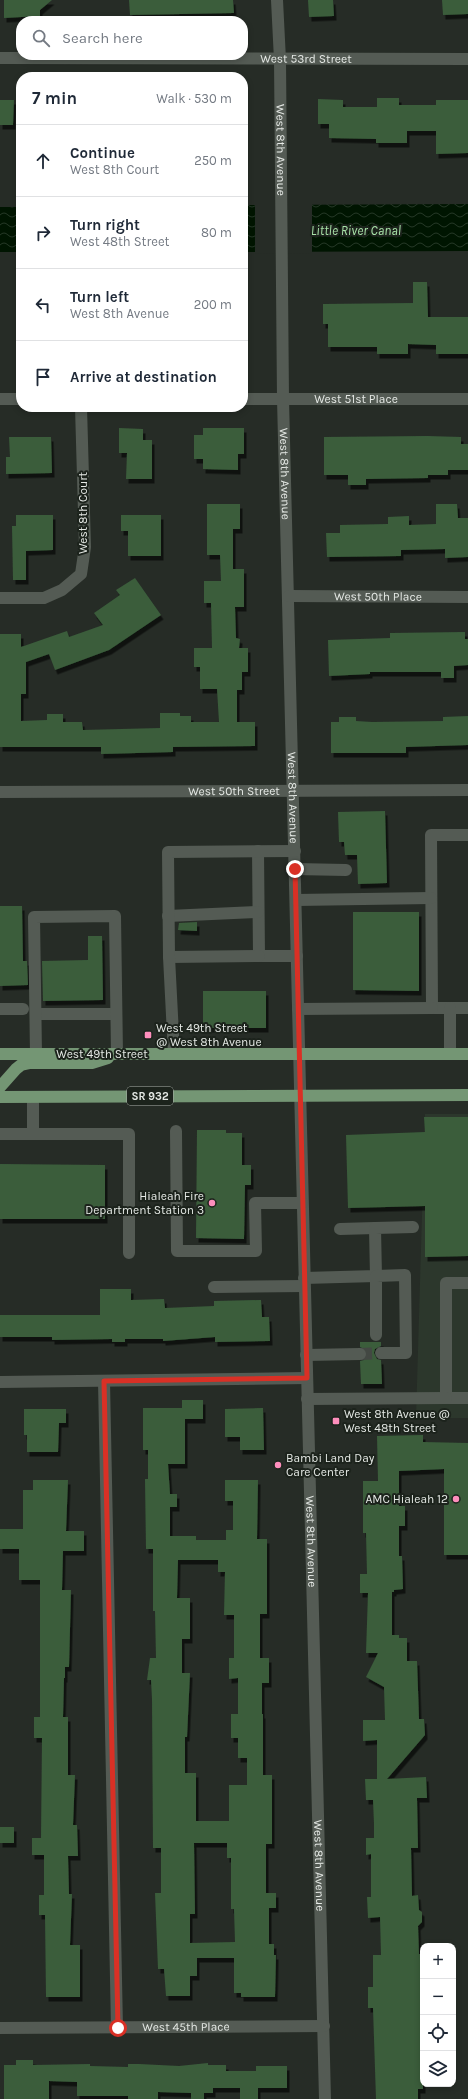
<!DOCTYPE html>
<html lang="en">
<head>
<meta charset="utf-8">
<style>
  body { margin:0; font-family:Karla,sans-serif; background:#f2f2f3; color:#1f2937 }
  .controls { position:absolute; right:12px; bottom:12px; display:grid; overflow:hidden; border-radius:8px; box-shadow:0 2px 6px #0003 }
  .controls button { width:36px; height:36px; display:grid; place-items:center; padding:0; border:0; border-bottom:1px solid #e0e1e3; background:#fff; color:#1f2937; font:20px sans-serif }
  .stop { position:absolute; width:12px; height:12px; margin:-9px; border:3px solid #d93025; border-radius:50%; background:#fff }
  .stop.end { background:#d93025; border-color:#fff; box-shadow:0 1px 4px #0008 }
  .list { margin:0; padding:0; list-style:none }
  h2 { display:flex; justify-content:space-between; align-items:center; height:52px; margin:0; padding:0 16px; font-size:17px }
  h2 small { font-size:13px; font-weight:400; color:#747a83 }
  .list li { display:grid; grid-template-columns:26px 1fr auto; gap:12px; align-items:center; box-sizing:border-box; height:72px; padding:0 16px; border-top:1px solid #e0e1e3 }
  .list b { display:block; font-size:15px; white-space:nowrap }
  .list p { margin:0; font-size:13px; white-space:nowrap; color:#747a83 }
  .list em { font-size:13px; font-style:normal; color:#747a83 }
  .icon { flex:none; width:22px; height:22px; fill:none; stroke:currentColor; stroke-width:2; stroke-linecap:round; stroke-linejoin:round }
  .map { position:relative; flex:none; width:468px; height:2099px; overflow:hidden }
  .search { position:absolute; background:#fff; box-shadow:0 2px 6px #0003; left:16px; top:16px; width:232px; height:44px; display:flex; align-items:center; gap:10px; box-sizing:border-box; padding:0 14px; border-radius:16px; color:#747a83; font-size:15px }
  .panel { position:absolute; background:#fff; box-shadow:0 2px 6px #0003; left:16px; top:72px; width:232px; height:340px; border-radius:16px }
  .map>svg:first-child { display:block }
</style>
</head>
<body>
<div class="map">
<svg width="468" height="2099" viewBox="0 0 468 2099">
  <defs>
    <pattern id="water-waves" width="16" height="10" patternUnits="userSpaceOnUse"><rect width="16" height="10" fill="#001501"/><path d="M0 5q4-4 8 0t8 0" fill="none" stroke="#253726"/></pattern>
    <filter id="shadow"><feDropShadow dx="2.5" dy="4.5" stdDeviation="0" flood-color="#0009"/></filter>
  </defs>
  <rect width="100%" height="100%" fill="#262c26"/>
  <!-- built -->
  <path fill="#2c372c" d="M425,1114H468V1418H416Z"/>
  <!-- water -->
  <path fill="url(#water-waves)" d="M468,204V251L243,252V205Z
    M0,207H21V252H0Z"/>
  <!-- pier -->
  <path fill="#262c26" d="M255,203H312V253L255,254Z"/>
  <!-- building -->
  <path fill="#3a5d3b" fill-rule="evenodd" filter="url(#shadow)" d="M4,0H52L40,10V16L4,18Z
    M129,0H233L234,13L130,15Z
    M308,0H333L334,16L309,17Z
    M442,0H468V14L443,15Z
    M377,98H399V105H436V100H468V153L436,154V131H407V143H376V139L329,138V124H318V99L343,100V107H377Z
    M0,100H14L13,125H0Z
    M413,282H427L428,317H468V354H436V345L408,344V354H377V347H328V324H323V304L413,303Z
    M119,428L143,429V440H152V479H126L127,453H119Z
    M203,428H244V454H238V470L203,469V459H194V435H203Z
    M427,436L461,437V444H468V470H448V475H428V478L366,479V485H348V475H324V437Z
    M9,437H51L52,473L6,474V457H10Z
    M207,504H240V529H233V569H244V607H235L236,638L240,639L239,648H248V672H242V690H237V722H255V746L173,747V752L101,754V747H0V634H21V647L67,631L69,637L103,625L94,613L120,595L116,590L135,578L161,615L109,650L55,670L49,654L26,662V694H21V721L47,720V714H63V722H82L83,730L160,728V713H180V716H191V722H219L217,689H200V667H194V648H212L211,603H204V581H221L220,555H207Z
    M436,504H457L458,518H468V557L445,558V549L401,550V556L327,557L326,533H340V525L388,524V517L409,516V525L436,524Z
    M16,515H53V550L26,551V580H13L12,526H16Z
    M121,515H161V556H128V531H121Z
    M465,632V639H468V665L454,666V678H441V672H370V674L329,676L328,640L390,638V633Z
    M468,716V745L406,747V753H331V722H339V717H356V721L372,722L443,721V717Z
    M385,811L387,883L358,884L357,855H345L344,842H339L338,812Z
    M0,906H22L23,961H27L28,985L0,986Z
    M353,912H419V991L353,990Z
    M197,922V931L178,930L179,923Z
    M88,936H102L103,1000L43,1001L42,961L88,960Z
    M203,991H266V1028H203Z
    M424,1117H468V1256L425,1257V1206L348,1208L346,1135L425,1132Z
    M197,1130H226V1133H242V1165H251V1185H245L244,1239L196,1238Z
    M0,1164L105,1165V1219H0Z
    M100,1289H131V1300L164,1299L165,1308L214,1306V1301L261,1300L262,1317H269L270,1341L215,1342V1337L163,1341V1339H125V1342H112V1339L52,1340V1337H0V1315H100Z
    M360,1342H381V1346L375,1349L374,1353L377,1359L381,1360L382,1384H361L360,1361L364,1360L367,1354L366,1350L360,1347Z
    M182,1400H203V1419H185V1464H168L170,1494H177V1507H170V1536H196V1540H226V1530H233V1501H225V1480H258L257,1539H267V1614H260V1658H269V1683H262V1714H263V1775H272V1844H266V1893H276V1908H269V1944H274V1955H276L275,1997H241V1993H234V1958H197V1976H190V1996H166L164,1969H158L155,1893H161V1848H153L152,1699L151,1680H147L150,1658H156L155,1611H153V1549H146L145,1479H148V1450H143V1408H182ZM178,1560H218V1572H225L224,1615H234V1658H229V1679L238,1678V1714H231V1738H238V1758H247V1785H229V1821H196V1773H185V1737H187L190,1673H182V1639H190V1598H177ZM194,1843H227V1858H231V1909H234L235,1942L190,1943V1914H195Z
    M263,1408L264,1450H240V1437H225V1409Z
    M24,1409H66V1423H59L58,1452H27V1435H24Z
    M423,1435V1442L468,1443V1555H444V1469L399,1471V1506H405V1526H399V1556H402L403,1589L394,1590V1592H392V1635H399V1638H407V1661H417L419,1719H424L425,1735L387,1779L426,1777L427,1798H417L418,1848H411L412,1896L418,1895L419,1910L422,1912V1922L418,1926L419,1954H422L423,1972V2089H418V2099H376L373,2008H368V1987H373V1955H381L380,1917L368,1918L367,1897H371V1854L366,1855V1838H374V1824L373,1800H366L365,1779H377V1740L363,1741V1720H385L384,1687L366,1677L378,1653H366L368,1593H360V1574H367L366,1533H363V1481H378L377,1436Z
    M33,1480H68L66,1531H84V1551H63L62,1590H71L69,1667H65V1678H64L63,1717H68V1775H75L73,1825H77L78,1856H68L69,1894H72L70,1945H80V1997H46L45,1915H39V1895H44V1855H32V1838H41L42,1738H34V1717H40V1580H19V1549H0V1529H23V1490H33Z
    M0,1827H14V1843H0Z
    M16,2060H33V2065L90,2064V2066L128,2067V2064H139L179,2066L208,2063V2065H226V2071H256V2066H287V2088H258V2099H240V2088H213V2093H204V2099H191V2093L158,2092V2099H128V2096H77V2082L49,2081V2099H4V2065H16Z"/>
  <g fill="none" stroke-linecap="round" stroke-linejoin="round">
    <!-- minor-tunnel -->
    <path stroke="#434843" stroke-width="12" stroke-dasharray="12 6" stroke-linecap="butt" d="M360,1354L381,1353"/>
    <!-- minor -->
    <g stroke="#545b54" stroke-width="12">
      <path id="s1" d="M277,0L280,60L283,399L325,2099"/>
      <path id="s2" d="M0,58L468,59"/>
      <path d="M0,399H21"/>
      <path id="s3" d="M243,399H468"/>
      <path id="s4" d="M289,596L468,597"/>
      <path d="M0,598H44L62,590L81,574L85,547L81,407"/>
      <path id="s5" d="M0,792L468,790"/>
      <path d="M468,835H431L432,1008H468"/>
      <path d="M258,851L259,956H297"/>
      <path d="M295,869L346,870"/>
      <path d="M296,900L431,898"/>
      <path d="M168,916L258,912"/>
      <path d="M169,957L259,956"/>
      <path d="M450,1008V1054"/>
      <path d="M0,1009H23"/>
      <path d="M298,1009L432,1008"/>
      <path d="M36,1014H116"/>
      <path d="M36,1054L34,917L115,916L117,1054"/>
      <path d="M174,1054L169,957L168,852L295,851"/>
      <path d="M33,1097V1134"/>
      <path d="M176,1131L177,1251H256L255,1203H302"/>
      <path d="M0,1134H129V1253"/>
      <path d="M340,1229L375,1228"/>
      <path d="M304,1278L376,1276L375,1228L413,1227"/>
      <path d="M468,1283H446V1398H468"/>
      <path d="M214,1287L304,1286"/>
      <path d="M376,1335V1276L405,1275L406,1353H381"/>
      <path d="M306,1355L360,1354"/>
      <path d="M104,1381L117,2028"/>
      <path d="M0,1382L307,1378"/>
      <path d="M307,1399L446,1398"/>
      <path id="s6" d="M0,2028L324,2026"/>
    </g>
    <!-- major -->
    <path stroke="#749674" stroke-width="12" d="M0,1054H468
      M0,1087L16,1069L21,1065L30,1063H92L108,1058
      M0,1097L468,1095"/>
  </g>
  <g fill="none" stroke-linecap="round" stroke-linejoin="round">
    <!-- route -->
    <path stroke="#d93025" stroke-width="5" d="M118,2028L104,1381L307,1378L295,869"/>
  </g>
  <!-- markers -->
  <g fill="#fe8ebc" stroke="#1c231c" stroke-width="1.5">
    <rect x="144" y="1031" width="8" height="8" rx="2"/>
    <circle cx="212" cy="1203" r="4"/>
    <rect x="332" y="1417" width="8" height="8" rx="2"/>
    <circle cx="278" cy="1465" r="4"/>
    <circle cx="456" cy="1499" r="4"/>
  </g>
  <g text-anchor="middle" dominant-baseline="central" stroke-width="4" stroke-linejoin="round" paint-order="stroke">
    <!-- shield labels -->
    <rect fill="#1c231c" stroke="#a9aea9" stroke-width="1" x="127" y="1087" width="46" height="18" rx="3"/>
    <g font-size="11" font-weight="bold" fill="#e5e9e5">
      <text x="150" y="1096">SR 932</text>
    </g>
    <!-- street labels -->
    <g font-size="12" fill="#e5e9e5" stroke="#1c231c">
      <text stroke="none"><textPath href="#s2" startOffset="306">West 53rd Street</textPath></text>
      <text stroke="none"><textPath href="#s1" startOffset="150">West 8th Avenue</textPath></text>
      <text stroke="none"><textPath href="#s3" startOffset="113">West 51st Place</textPath></text>
      <text stroke="none"><textPath href="#s1" startOffset="474">West 8th Avenue</textPath></text>
      <text transform="translate(83 513) rotate(-90)">West 8th Court</text>
      <text stroke="none"><textPath href="#s4" startOffset="89">West 50th Place</textPath></text>
      <text stroke="none"><textPath href="#s5" startOffset="234">West 50th Street</textPath></text>
      <text stroke="none"><textPath href="#s1" startOffset="798">West 8th Avenue</textPath></text>
      <text x="102" y="1054">West 49th Street</text>
      <text stroke="none"><textPath href="#s1" startOffset="1542">West 8th Avenue</textPath></text>
      <text stroke="none"><textPath href="#s1" startOffset="1866">West 8th Avenue</textPath></text>
      <text stroke="none"><textPath href="#s6" startOffset="186">West 45th Place</textPath></text>
    </g>
    <!-- poi labels -->
    <g font-size="12" fill="#e5e9e5" stroke="#1c231c" text-anchor="start">
      <text x="156" y="1028">West 49th Street<tspan x="156" dy="14">@ West 8th Avenue</tspan></text>
      <text x="204" y="1196" text-anchor="end">Hialeah Fire<tspan x="204" dy="14">Department Station 3</tspan></text>
      <text x="344" y="1414">West 8th Avenue @<tspan x="344" dy="14">West 48th Street</tspan></text>
      <text x="286" y="1458">Bambi Land Day<tspan x="286" dy="14">Care Center</tspan></text>
      <text x="448" y="1499" text-anchor="end">AMC Hialeah 12</text>
    </g>
    <!-- water labels -->
    <g font-size="13" font-style="italic" fill="#a9e3a9" stroke="#1c231c">
      <text x="356" y="230">Little River Canal</text>
    </g>
  </g>
</svg>
<div class="controls">
<button>+</button>
<button>−</button>
<button><svg class="icon" aria-label="locate" viewBox="0 0 24 24"><circle cx="12" cy="12" r="6"/><path d="M12 2v4M12 18v4M2 12h4M18 12h4"/></svg></button>
<button><svg class="icon" aria-label="layers" viewBox="0 0 24 24"><path d="M12 4l9 5-9 5-9-5zM3 14l9 5 9-5"/></svg></button>
</div>
<div class="stop" style="left:118px;top:2028px"></div>
<div class="stop end" style="left:295px;top:869px"></div>
<div class="search"><svg class="icon" aria-label="search" viewBox="0 0 24 24"><circle cx="10" cy="10" r="6"/><path d="M15 15l6 6"/></svg>Search here</div>
<section class="panel">
<h2>7 min<small>Walk · 530 m</small></h2>
<ul class="list">
<li><svg class="icon" aria-label="ahead" viewBox="0 0 24 24"><path d="M12 20V5M6 11l6-6 6 6"/></svg><div><b>Continue</b><p>West 8th Court</p></div><em>250 m</em></li>
<li><svg class="icon" aria-label="right" viewBox="0 0 24 24"><path d="M7 20v-9h11M14 6l5 5-5 5"/></svg><div><b>Turn right</b><p>West 48th Street</p></div><em>80 m</em></li>
<li><svg class="icon" aria-label="left" viewBox="0 0 24 24"><path d="M17 20v-9H6M10 6l-5 5 5 5"/></svg><div><b>Turn left</b><p>West 8th Avenue</p></div><em>200 m</em></li>
<li><svg class="icon" aria-label="arrive" viewBox="0 0 24 24"><path d="M6 21V4h12l-3 4 3 4H6"/></svg><div><b>Arrive at destination</b></div></li>
</ul>
</section>
</div>
</body>
</html>
